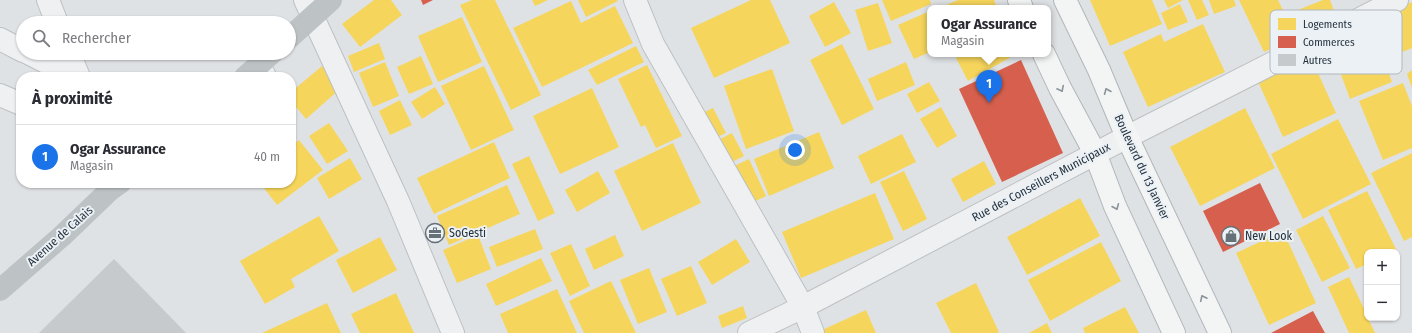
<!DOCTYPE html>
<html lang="fr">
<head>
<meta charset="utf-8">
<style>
  body { margin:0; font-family:"Fira Sans Condensed",sans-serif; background:#f2f2f3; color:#2b2b33 }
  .controls { position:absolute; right:12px; bottom:12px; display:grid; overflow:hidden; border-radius:8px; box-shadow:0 1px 3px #0004 }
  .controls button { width:36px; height:36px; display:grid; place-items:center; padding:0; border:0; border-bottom:1px solid #e1e1e2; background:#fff; color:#2b2b33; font:20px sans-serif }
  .you { position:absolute; left:795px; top:150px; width:14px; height:14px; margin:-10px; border:3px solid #fff; border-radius:50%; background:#1a73e8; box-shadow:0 0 0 6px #1a73e833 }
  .badge { display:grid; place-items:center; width:26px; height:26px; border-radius:50%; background:#1a73e8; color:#fff; font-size:13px; font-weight:700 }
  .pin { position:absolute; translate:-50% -33px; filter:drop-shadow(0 1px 2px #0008) }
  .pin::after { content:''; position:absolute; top:21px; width:14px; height:12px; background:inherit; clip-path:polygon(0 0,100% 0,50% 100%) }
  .popup { position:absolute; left:927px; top:5px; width:124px; height:52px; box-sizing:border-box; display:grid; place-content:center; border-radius:8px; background:#fff; filter:drop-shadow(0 1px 3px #0005); font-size:13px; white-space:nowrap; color:#7c7c81 }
  .popup b { font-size:15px; color:#2b2b33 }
  .popup::after { content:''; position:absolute; left:50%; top:100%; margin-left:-8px; border:8px solid transparent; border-top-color:#fff }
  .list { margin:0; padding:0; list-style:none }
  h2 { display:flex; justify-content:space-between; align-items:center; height:52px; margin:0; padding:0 16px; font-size:17px }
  h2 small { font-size:13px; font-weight:400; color:#7c7c81 }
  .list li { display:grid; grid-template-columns:26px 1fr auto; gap:12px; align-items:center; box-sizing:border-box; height:64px; padding:0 16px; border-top:1px solid #e1e1e2 }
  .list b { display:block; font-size:15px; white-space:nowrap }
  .list p { margin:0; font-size:13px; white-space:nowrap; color:#7c7c81 }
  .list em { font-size:13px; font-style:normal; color:#7c7c81 }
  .icon { flex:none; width:22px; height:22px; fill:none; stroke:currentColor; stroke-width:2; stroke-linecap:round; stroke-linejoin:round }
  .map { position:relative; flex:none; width:1412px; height:333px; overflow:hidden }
  .search { position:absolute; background:#fff; box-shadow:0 1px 3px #0004; left:16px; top:16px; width:280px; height:44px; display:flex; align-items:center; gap:10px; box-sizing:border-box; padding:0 14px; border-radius:22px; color:#7c7c81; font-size:15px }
  .panel { position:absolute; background:#fff; box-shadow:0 1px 3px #0004; left:16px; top:72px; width:280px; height:116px; border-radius:16px }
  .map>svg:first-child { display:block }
</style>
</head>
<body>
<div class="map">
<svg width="1412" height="333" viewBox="0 0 1412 333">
  <rect width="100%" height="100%" fill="#dfe2e5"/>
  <!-- homes -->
  <path fill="#f6d55c" d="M374,0H391L402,15L360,47L342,24Z
    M472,0H495L541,95L511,110L460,5Z
    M532,0H548L535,6Z
    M578,0H617L618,1L586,17Z
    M751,0H770L790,43L714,78L691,28Z
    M882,0H930L931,4L891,21Z
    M958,0H994L997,8H949L948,4Z
    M1090,0H1152L1162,24L1110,46Z
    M1164,0H1183L1168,8Z
    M1188,0H1202L1209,15L1197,20Z
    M1209,0H1234L1236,6L1214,14Z
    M1239,0H1278L1296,37L1264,52Z
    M1323,0H1330L1340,27L1306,40L1295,11Z
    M571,1L581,23L615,6L633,43L542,87L513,28Z
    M834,2L851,33L825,47L809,16Z
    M1412,2V48L1390,57L1375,17Z
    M878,3L892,43L868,51L855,10Z
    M1180,4L1188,22L1168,30L1161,13Z
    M930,11V52L914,59L898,25Z
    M462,17L482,62L438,82L418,36Z
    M1372,21L1383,51L1324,73L1313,43Z
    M1203,24L1225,72L1148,107L1123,52L1161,34L1164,42Z
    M379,43L385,59L354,72L348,56Z
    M842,44L874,109L842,125L810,60Z
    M636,46L644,62L597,85L588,70Z
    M1309,53L1336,113L1283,137L1256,77Z
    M963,54H1010L1011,57L968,81L956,58Z
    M421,56L433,84L409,94L397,67Z
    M1383,56L1392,82L1350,99L1340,72Z
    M385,62L399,96L373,107L359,73Z
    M906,62L915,85L877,101L868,79Z
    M647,65L682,136L656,148L645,125L641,127L618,79Z
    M322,66L341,88L306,119L291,101V92Z
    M484,66L514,130L471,150L441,86Z
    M772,69L794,131L746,149L724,86Z
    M1412,70V88L1407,74Z
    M929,82L940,101L917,113L907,94Z
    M1403,83L1412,106V148L1383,160L1359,101Z
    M435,87L445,104L422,119L411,102Z
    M592,88L619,147L560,174L533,116Z
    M400,100L412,125L390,135L379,111Z
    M941,107L957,136L937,148L920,119Z
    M713,108L726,133L711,140L698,115Z
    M1245,108L1275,168L1200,206L1170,147Z
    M1338,119L1371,184L1303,219L1271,154Z
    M329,123L348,151L327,164L309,136Z
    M819,132L834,168L769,196L754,159Z
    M732,133L744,156L724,166L712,143Z
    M902,134L916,162L871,184L858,156Z
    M299,140L323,170L277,205L260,183H291V146Z
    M494,142L510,178L434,214L417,178Z
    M673,143L701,203L642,231L614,171Z
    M1412,153V237L1404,241L1371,173Z
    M529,156L555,213L538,221L512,164Z
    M350,158L362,179L329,199L317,178Z
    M749,159L766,196L747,205L730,168Z
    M984,161L996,184L963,202L951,179Z
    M598,171L610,193L577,212L565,190Z
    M904,171L927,219L903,231L880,182Z
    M507,185L520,214L449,245L437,216Z
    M1367,191L1396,249L1391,252H1367V264L1356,269L1328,210Z
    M875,193L894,239L801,278L782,232Z
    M1080,198L1100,236L1027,275L1007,237Z
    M319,216L339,251L291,279L295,287L265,304L240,261Z
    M1323,216L1350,268L1322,282L1296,230Z
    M535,229L543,249L497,267L489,247Z
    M1283,231L1316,303L1269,325L1236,253Z
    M478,235L491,269L457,283L443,250Z
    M615,235L624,256L594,270L585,249Z
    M380,237L397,270L353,293L336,260Z
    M736,239L750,262L712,285L698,262Z
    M1101,242L1121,281L1050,321L1028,280Z
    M571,244L590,286L570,296L550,253Z
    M541,258L552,281L496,306L486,284Z
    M691,266L707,303L677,316L661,279Z
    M649,268L667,312L638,324L620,280Z
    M1349,277L1367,315V318H1368L1375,333H1349L1328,287Z
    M611,281L636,333H584L569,301Z
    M976,283L999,332L997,333H951L936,303Z
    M557,289L577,333H508L500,314Z
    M396,293L414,333H360L351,314Z
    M327,303L341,333H262Z
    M743,306L747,318L722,328L718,316Z
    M1125,307L1139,333H1085L1083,328Z
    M866,310L876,333H824L822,330Z
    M1047,323L1052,333H1029Z"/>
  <!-- shops -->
  <path fill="#d6604d" d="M421,0H433L423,5Z
    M1021,60L1063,153L1002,182L959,89Z
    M1260,183L1280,224L1223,252L1203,211Z
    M1313,311L1325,333H1271Z"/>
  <!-- building -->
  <path fill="#c7cacd" d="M114,259L186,333H39Z"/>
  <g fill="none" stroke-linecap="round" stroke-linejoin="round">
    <!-- lane casing -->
    <g stroke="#bdc0c3" stroke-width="19">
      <path id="lane" d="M261,63L268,77"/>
    </g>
    <!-- street casing -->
    <g stroke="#bdc0c3" stroke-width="24">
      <path id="street" d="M48,0L57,23
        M305,0L398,201L453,333
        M635,0L653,44L803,307L813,333
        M0,39L23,51
        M28,53L75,77
        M69,53L79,77
        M0,95L21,104
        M749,333L803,307L1127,137L1397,0"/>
    </g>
    <!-- highway casing -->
    <g stroke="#b1b6ba" stroke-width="24">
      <path id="highway" d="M1019,0L1022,8
        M1065,0L1099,70L1127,137L1220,333
        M1044,54L1060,88L1095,153L1115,206L1174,333"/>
    </g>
    <!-- lane -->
    <use href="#lane" stroke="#eef0f2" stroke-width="17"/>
    <!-- street -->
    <use href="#street" stroke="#eef0f2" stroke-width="22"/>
    <!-- secondary -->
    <path stroke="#bdc2c5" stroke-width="22" d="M289,38L331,0
      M245,77L272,53
      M0,290L62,236L110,190L120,183"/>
    <!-- highway -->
    <use href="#highway" stroke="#f3f5f5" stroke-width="22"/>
  </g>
  <!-- one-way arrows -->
  <defs><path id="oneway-chevron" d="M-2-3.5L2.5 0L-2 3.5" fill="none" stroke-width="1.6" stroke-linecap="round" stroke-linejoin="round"/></defs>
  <g stroke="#8c949a">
    <use href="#oneway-chevron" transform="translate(1061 89) rotate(63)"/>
    <use href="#oneway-chevron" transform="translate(1107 91) rotate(-113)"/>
    <use href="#oneway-chevron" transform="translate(1116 207) rotate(67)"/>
    <use href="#oneway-chevron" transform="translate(1203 298) rotate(-116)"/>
  </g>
  <!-- icons -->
  <defs>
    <g id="office-ring" transform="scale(1)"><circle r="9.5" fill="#ecf1f5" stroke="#667079" stroke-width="1.5"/><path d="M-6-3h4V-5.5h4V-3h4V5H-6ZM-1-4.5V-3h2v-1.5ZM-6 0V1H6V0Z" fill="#667079"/></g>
    <g id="shop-ring" transform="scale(1)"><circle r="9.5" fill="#ecf1f5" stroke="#667079" stroke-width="1.5"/><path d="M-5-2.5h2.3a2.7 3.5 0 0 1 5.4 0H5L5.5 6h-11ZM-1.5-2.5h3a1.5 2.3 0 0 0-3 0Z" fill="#667079"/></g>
  </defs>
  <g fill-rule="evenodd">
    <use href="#office-ring" x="435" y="233"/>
    <use href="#shop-ring" x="1231" y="236"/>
  </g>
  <g text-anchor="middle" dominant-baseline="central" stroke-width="4" stroke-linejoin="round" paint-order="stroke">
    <!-- street labels -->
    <g font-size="12" fill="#25333f" stroke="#ecf1f5">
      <text transform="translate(1142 167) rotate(65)">Boulevard du 13 Janvier</text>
      <text transform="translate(1041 182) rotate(-28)">Rue des Conseillers Municipaux</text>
      <text transform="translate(60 236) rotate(-42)">Avenue de Calais</text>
    </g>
    <!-- poi labels -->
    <g font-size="12" fill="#25333f" stroke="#ecf1f5" text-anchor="start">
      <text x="449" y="233">SoGesti</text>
      <text x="1245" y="236">New Look</text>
    </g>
  </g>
  <!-- legend -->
  <rect x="1270" y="10" width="132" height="64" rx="6" fill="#ecf1f5" stroke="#b0b8be" stroke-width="1"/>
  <rect x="1278" y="18" width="18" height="12" fill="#f6d55c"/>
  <rect x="1278" y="36" width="18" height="12" fill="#d6604d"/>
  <rect x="1278" y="54" width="18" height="12" fill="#c7cacd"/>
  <g font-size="11" fill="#25333f">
    <text x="1303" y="28">Logements</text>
    <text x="1303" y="46">Commerces</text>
    <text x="1303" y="64">Autres</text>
  </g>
</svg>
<div class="controls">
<button>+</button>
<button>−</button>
</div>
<div class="you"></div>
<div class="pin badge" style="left:989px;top:103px">1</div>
<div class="popup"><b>Ogar Assurance</b>Magasin</div>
<div class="search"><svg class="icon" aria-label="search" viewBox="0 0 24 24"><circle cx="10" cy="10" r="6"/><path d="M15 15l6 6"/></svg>Rechercher</div>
<section class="panel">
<h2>À proximité<small></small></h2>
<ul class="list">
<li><span class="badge">1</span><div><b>Ogar Assurance</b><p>Magasin</p></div><em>40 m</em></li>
</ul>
</section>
</div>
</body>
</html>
